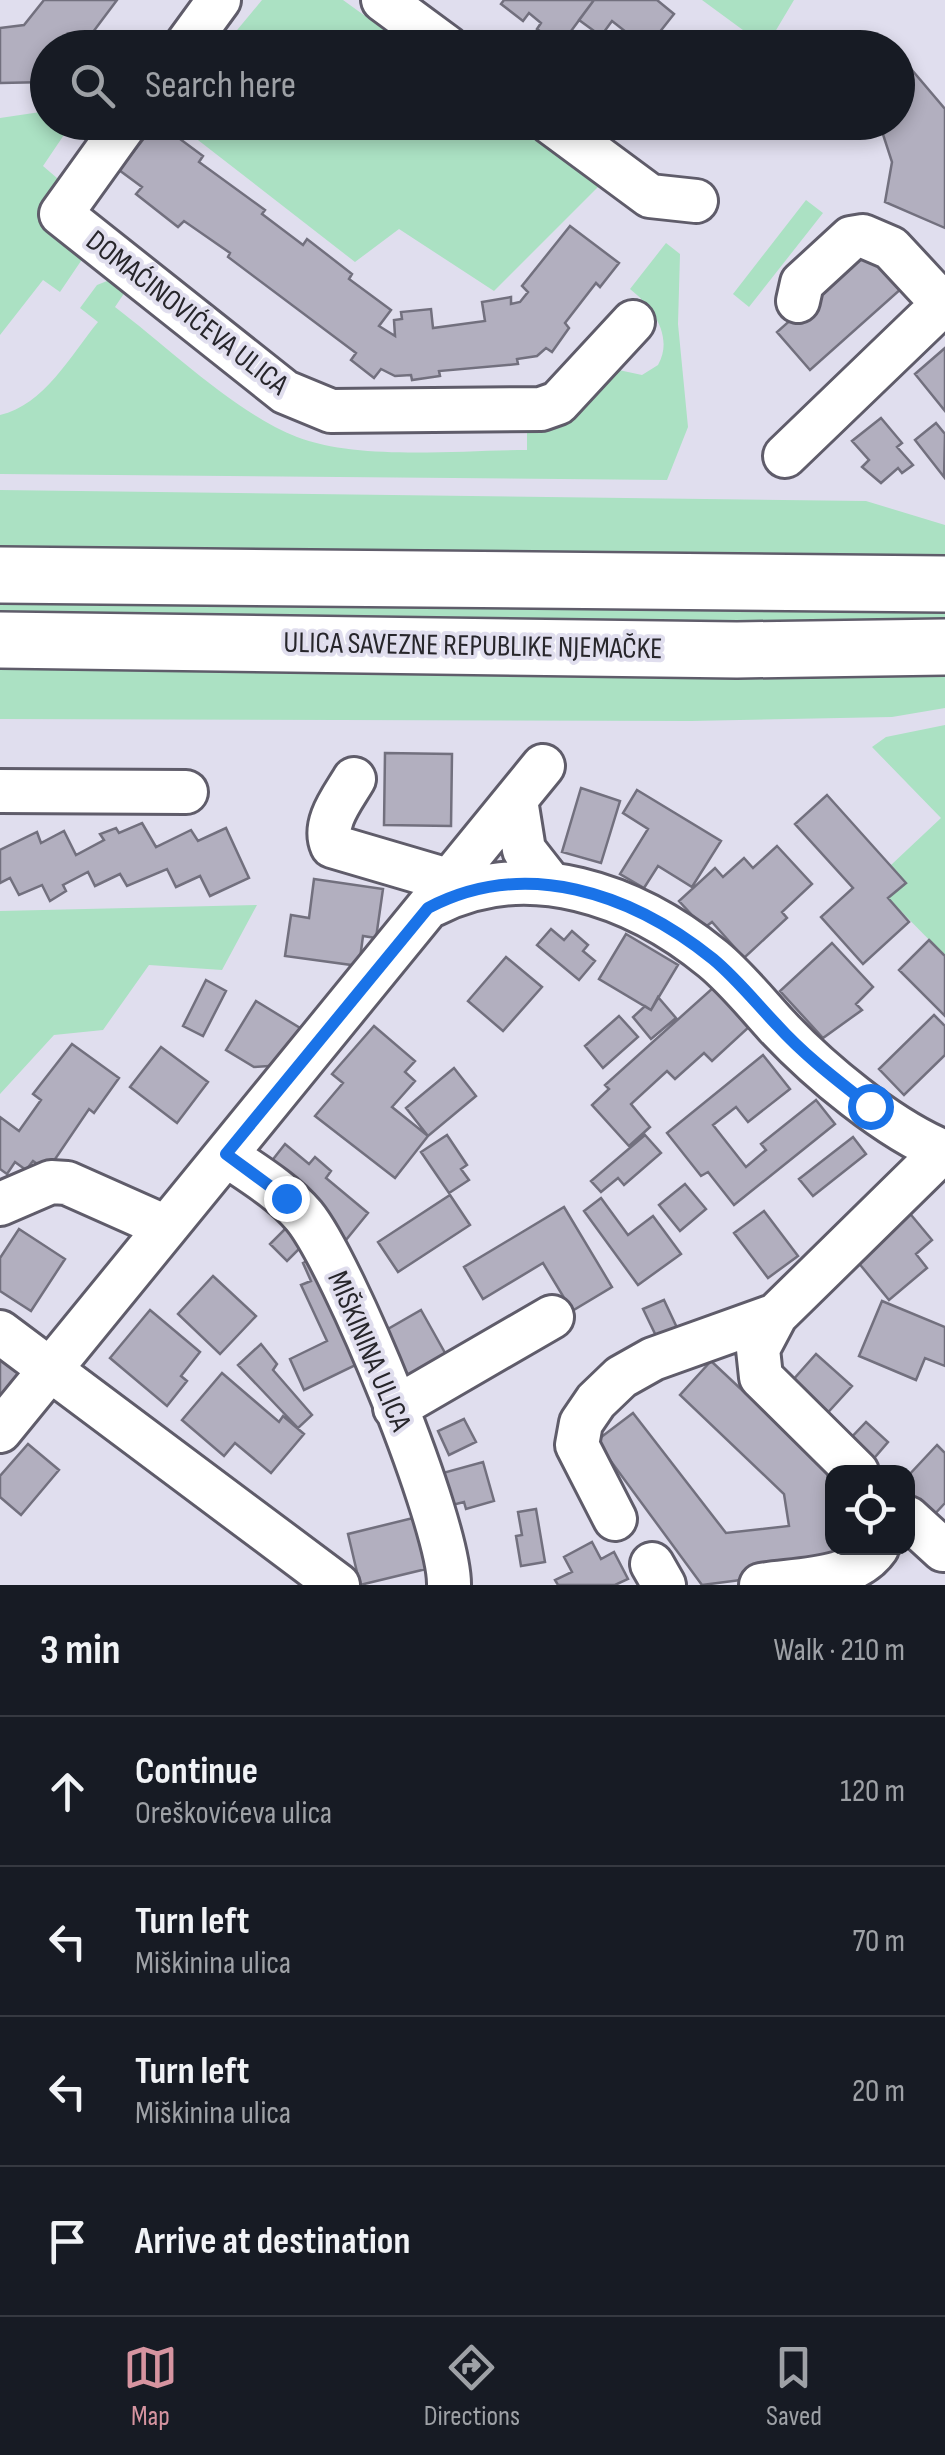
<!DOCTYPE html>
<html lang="en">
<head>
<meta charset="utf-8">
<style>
  body { margin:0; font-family:"Sofia Sans Condensed",sans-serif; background:#20242c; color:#f1f3f6 }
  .controls { position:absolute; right:30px; bottom:30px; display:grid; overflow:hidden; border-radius:20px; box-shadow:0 5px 15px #0003 }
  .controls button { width:90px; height:90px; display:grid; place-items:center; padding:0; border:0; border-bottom:2px solid #363941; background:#171b24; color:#f1f3f6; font:50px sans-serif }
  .stop { position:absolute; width:30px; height:30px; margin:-22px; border:8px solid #1a73e8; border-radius:50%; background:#fff }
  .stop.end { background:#1a73e8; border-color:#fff; box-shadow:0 2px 10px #0008 }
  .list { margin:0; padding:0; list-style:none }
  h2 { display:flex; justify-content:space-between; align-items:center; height:130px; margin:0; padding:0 40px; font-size:42px }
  h2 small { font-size:32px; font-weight:400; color:#9ea1a6 }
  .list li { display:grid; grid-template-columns:65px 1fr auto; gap:30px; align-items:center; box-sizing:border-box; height:150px; padding:0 40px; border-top:2px solid #363941 }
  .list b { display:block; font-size:38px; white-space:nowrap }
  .list p { margin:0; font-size:32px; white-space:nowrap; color:#9ea1a6 }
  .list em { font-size:32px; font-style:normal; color:#9ea1a6 }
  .icon { flex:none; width:55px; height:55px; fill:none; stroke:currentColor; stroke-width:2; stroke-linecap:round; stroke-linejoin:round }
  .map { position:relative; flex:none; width:945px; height:1585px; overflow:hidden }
  .search { position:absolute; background:#171b24; box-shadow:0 5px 15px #0003; left:30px; right:30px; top:30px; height:110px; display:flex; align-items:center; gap:25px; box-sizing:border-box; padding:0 35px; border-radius:55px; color:#9ea1a6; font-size:38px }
  .sheet { height:730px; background:#171b24 }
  nav { display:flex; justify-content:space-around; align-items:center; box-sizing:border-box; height:140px; border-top:2px solid #363941; background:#171b24; font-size:28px; color:#9ea1a6 }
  nav a { display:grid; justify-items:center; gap:5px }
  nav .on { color:#d694a0 }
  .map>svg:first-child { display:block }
</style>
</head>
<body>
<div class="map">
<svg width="945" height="1585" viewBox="0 0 945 1585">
  <rect width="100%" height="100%" fill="#e0deee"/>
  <!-- green -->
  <path fill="#abe1c3" d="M262,0H343L408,47H223Z
    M702,0H794L766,47Z
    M47,111L48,122L72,123L43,166L64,184L83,258L60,292L43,280L0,335V118Z
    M176,123H512L599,186L494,291L399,229L355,262Z
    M806,200L823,213L749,307L733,294Z
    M666,243L680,254L678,324L688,427L667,480L0,474V415C44,405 71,355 98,322L80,308L97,285L117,277L131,283L115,307C169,348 234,412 297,437C360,461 459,450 527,450V421L614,369L642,375L658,365C674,337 653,307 630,289Z
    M0,490L866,501L945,525V556L158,551L0,546Z
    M0,598L945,605V625L0,618Z
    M0,664L945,674V708L892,717L691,721L0,719Z
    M945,725V956L888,898L906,883L891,865L941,818L872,747L886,737Z
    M257,905L222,970L149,965L103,1030L54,1035L0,1094V911Z"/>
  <!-- building -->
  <path fill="#b2afbf" stroke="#72707e" stroke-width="2.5" d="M44,0H117L93,32L98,36L89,48H48V82L0,83V28L24,25Z
    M504,0H594L560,46L537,29L541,23L529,13L523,21L501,4Z
    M594,0H657L674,14L647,48H614L626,32L612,21L601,36L579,20Z
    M906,63L945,109V228L885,202L892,162L879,122H898V76Z
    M157,122L203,156L199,162L265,210L262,214L303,245L307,239L352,274L349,279L391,310L379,326L395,336L394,320L402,319L401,312L431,309L433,328L485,321L482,302L511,297V304L520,302L528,292L522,286L570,226L619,263L600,287L596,283L565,323L569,328L552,352L546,348L537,356L517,359L518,364L439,371L440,376L412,380L411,375L395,376L381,369L374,378L351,360L356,353L228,257L230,253L184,221L178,227L136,194L142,187L119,170Z
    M859,247L902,288L810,370L777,332L838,278Z
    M945,348V411L915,374Z
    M881,418L902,443L897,447L913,465L902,473L898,468L881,483L862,467L869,460L852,441Z
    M936,423L945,434L944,477L915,440Z
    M385,753L452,754L451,826L384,825Z
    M581,788L620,801L601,863L562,852Z
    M637,790L721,841L692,887L658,866L644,888L620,874L648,829L623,813Z
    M827,795L906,883L888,898L909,922L863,964L821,917L853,888L795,824Z
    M142,823L156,847L191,830L198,841L226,828L249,878L210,896L200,876L176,887L167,869L127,886L120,874L95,886L88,872L63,885L66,891L50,901L42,885L19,895L10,878L0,883V850L37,832L41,843L64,831L76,855L104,840L100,834L116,828L119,833Z
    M777,846L812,884L782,912L787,918L744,958L712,922L704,928L679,901L715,868L723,877L744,858L753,868Z
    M314,879L383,889L376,938L363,936L359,966L285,956L291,915L309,918Z
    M551,929L564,940L572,931L588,945L583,951L595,961L579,980L537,945Z
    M626,934L678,965L651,1010L599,979Z
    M929,940L945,956V1016L899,970Z
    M832,943L873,987L856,1004L862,1010L823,1038L780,991Z
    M506,957L542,987L503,1031L468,1001Z
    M206,980L226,991L203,1036L183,1026Z
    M714,987L749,1027L712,1061L704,1053L675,1079L667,1071L631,1104L650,1127L629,1146L592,1105L609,1089L605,1085Z
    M658,997L676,1018L651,1039L633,1017L645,1006L651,1010Z
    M256,1001L305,1031L284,1065L254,1067L226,1050Z
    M934,1015L945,1026V1055L904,1095L879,1069Z
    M619,1016L638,1037L603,1068L585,1046Z
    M374,1026L415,1061L405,1072L415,1081L392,1107L428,1136L395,1178L315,1116L343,1083L332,1074Z
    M72,1044L119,1078L94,1113L89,1109L47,1171L33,1161L26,1170L15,1162L7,1174L0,1169V1117L19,1131L41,1100L33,1094Z
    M161,1047L208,1082L177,1123L130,1087Z
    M763,1055L790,1089L748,1122L736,1107L713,1125L746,1167L766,1150L761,1144L816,1100L835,1124L734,1205L708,1172L701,1176L667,1133Z
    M454,1068L476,1096L428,1136L406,1108Z
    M447,1135L467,1165L461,1169L469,1180L449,1193L421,1152Z
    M645,1135L661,1153L624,1185L618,1178L601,1192L591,1181Z
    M853,1137L866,1154L813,1196L799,1179Z
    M285,1144L309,1164L315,1157L331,1171L326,1178L368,1213L341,1246L267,1167Z
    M685,1184L706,1209L680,1231L659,1205Z
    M450,1195L470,1225L398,1272L378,1242Z
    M601,1198L628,1235L653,1216L681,1254L638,1285L584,1211Z
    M564,1207L612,1287L572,1311L543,1263L483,1299L464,1267Z
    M907,1210L932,1240L916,1254L927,1268L889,1300L853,1256Z
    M764,1211L798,1256L768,1278L734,1233Z
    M293,1221L310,1238L287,1261L270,1244Z
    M19,1229L65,1259L31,1311L0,1291V1258Z
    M317,1256L366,1360L304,1390L290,1359L327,1341L301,1285L311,1281L303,1263Z
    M213,1276L256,1316L220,1354L178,1314Z
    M664,1300L679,1332L659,1342L643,1309Z
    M882,1301L945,1327V1366L925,1358L916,1380L859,1356Z
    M150,1310L200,1352L181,1376L187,1381L167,1406L110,1358Z
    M421,1310L449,1360L409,1383L381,1333Z
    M261,1344L277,1364L273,1370L312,1415L298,1428L238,1365Z
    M0,1354L26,1377L0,1406Z
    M816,1354L852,1386L821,1420L785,1389Z
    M711,1361L827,1470L832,1548H839L843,1567L702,1585L596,1441L633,1413L726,1533L789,1526L784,1494L680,1395Z
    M222,1373L279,1422L283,1416L304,1434L271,1473L235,1443L224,1456L182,1420Z
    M464,1419L476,1442L449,1455L438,1431Z
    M866,1422L888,1442L870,1463L847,1442Z
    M28,1444L59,1470L21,1515L0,1497V1476Z
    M937,1445L945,1453V1503L931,1518L908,1497V1476Z
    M483,1462L494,1501L466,1509L464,1502L448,1506L439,1474Z
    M536,1509L545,1562L521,1566L516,1536L522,1535L518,1512Z
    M413,1518L426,1569L360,1585L348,1534Z
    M592,1542L601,1559L614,1552L628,1579L615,1585H558L555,1580L572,1572L564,1557Z"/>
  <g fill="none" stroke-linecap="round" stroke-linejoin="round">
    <!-- minor casing -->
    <g stroke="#5f5c6a" stroke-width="48">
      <path id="minor" d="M383,0L448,48
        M184,48L219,0
        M127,122L61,214L285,392L331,411L541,409L558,403L633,322
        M550,122L650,196L696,201
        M798,301L802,283L851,238L863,236L891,248L943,304
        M785,456L945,302
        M354,779C343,798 322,823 332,846L451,881
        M0,791L186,792
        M516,800L524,850L549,882
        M433,905C527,856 635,895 713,959C736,978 756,1003 776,1025C818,1070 888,1129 945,1152
        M226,1155C252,1173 283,1191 304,1216C344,1265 450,1524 449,1585
        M0,1204L51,1182L67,1183L166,1227
        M776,1315L758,1349L761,1377L857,1472
        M0,1332L338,1585
        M395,1408L552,1317
        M0,1431L543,766
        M908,1518L943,1550
        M615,1519L577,1445L581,1423L596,1401L621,1377L653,1359L776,1315L942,1152
        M652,1564L664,1585
        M761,1585C799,1579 854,1581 877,1548"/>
    </g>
    <!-- major casing -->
    <g stroke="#5f5c6a" stroke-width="60">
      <path id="major" d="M0,575L945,584
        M0,640L737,650L945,647"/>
    </g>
    <!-- minor -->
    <use href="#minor" stroke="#fff" stroke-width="42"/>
    <!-- major -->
    <use href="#major" stroke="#fff" stroke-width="55"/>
  </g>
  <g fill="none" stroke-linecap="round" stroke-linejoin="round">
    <!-- route -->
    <path stroke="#1a73e8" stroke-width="12" d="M286,1198L226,1154L428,908C525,857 631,893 713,959C736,978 756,1003 777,1025C805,1056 837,1080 870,1106"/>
  </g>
  <g text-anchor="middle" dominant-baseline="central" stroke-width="8" stroke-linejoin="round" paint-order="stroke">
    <!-- street labels -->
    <g font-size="30" fill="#27262b" stroke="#e0deee">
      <text transform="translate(187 313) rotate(38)">DOMAĆINOVIĆEVA ULICA</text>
      <text transform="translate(473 646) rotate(1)">ULICA SAVEZNE REPUBLIKE NJEMAČKE</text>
      <text transform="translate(369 1351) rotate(67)">MIŠKININA ULICA</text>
    </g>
  </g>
</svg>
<div class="controls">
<button><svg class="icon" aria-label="locate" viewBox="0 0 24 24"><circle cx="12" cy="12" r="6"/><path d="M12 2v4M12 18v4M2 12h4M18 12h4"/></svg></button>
</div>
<div class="stop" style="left:870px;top:1106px"></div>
<div class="stop end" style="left:286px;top:1198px"></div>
<div class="search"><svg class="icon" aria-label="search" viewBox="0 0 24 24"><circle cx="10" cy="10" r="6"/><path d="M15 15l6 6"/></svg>Search here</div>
</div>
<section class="sheet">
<h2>3 min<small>Walk · 210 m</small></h2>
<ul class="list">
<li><svg class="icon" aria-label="ahead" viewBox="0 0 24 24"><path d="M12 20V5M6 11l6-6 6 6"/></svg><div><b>Continue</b><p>Oreškovićeva ulica</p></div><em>120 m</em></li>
<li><svg class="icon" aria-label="left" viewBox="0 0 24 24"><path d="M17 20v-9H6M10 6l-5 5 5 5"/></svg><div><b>Turn left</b><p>Miškinina ulica</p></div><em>70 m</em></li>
<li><svg class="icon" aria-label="left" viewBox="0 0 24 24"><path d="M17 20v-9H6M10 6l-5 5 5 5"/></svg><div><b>Turn left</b><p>Miškinina ulica</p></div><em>20 m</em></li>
<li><svg class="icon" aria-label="arrive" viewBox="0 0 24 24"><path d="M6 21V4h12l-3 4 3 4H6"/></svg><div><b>Arrive at destination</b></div></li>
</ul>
</section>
<nav>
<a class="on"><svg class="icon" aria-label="map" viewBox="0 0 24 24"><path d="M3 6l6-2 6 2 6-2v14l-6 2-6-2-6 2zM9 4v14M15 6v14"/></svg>Map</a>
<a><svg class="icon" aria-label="directions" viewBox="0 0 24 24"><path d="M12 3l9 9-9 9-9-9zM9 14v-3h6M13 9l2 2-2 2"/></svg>Directions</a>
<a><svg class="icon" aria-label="saved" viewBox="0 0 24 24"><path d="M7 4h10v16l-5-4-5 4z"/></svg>Saved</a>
</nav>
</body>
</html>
